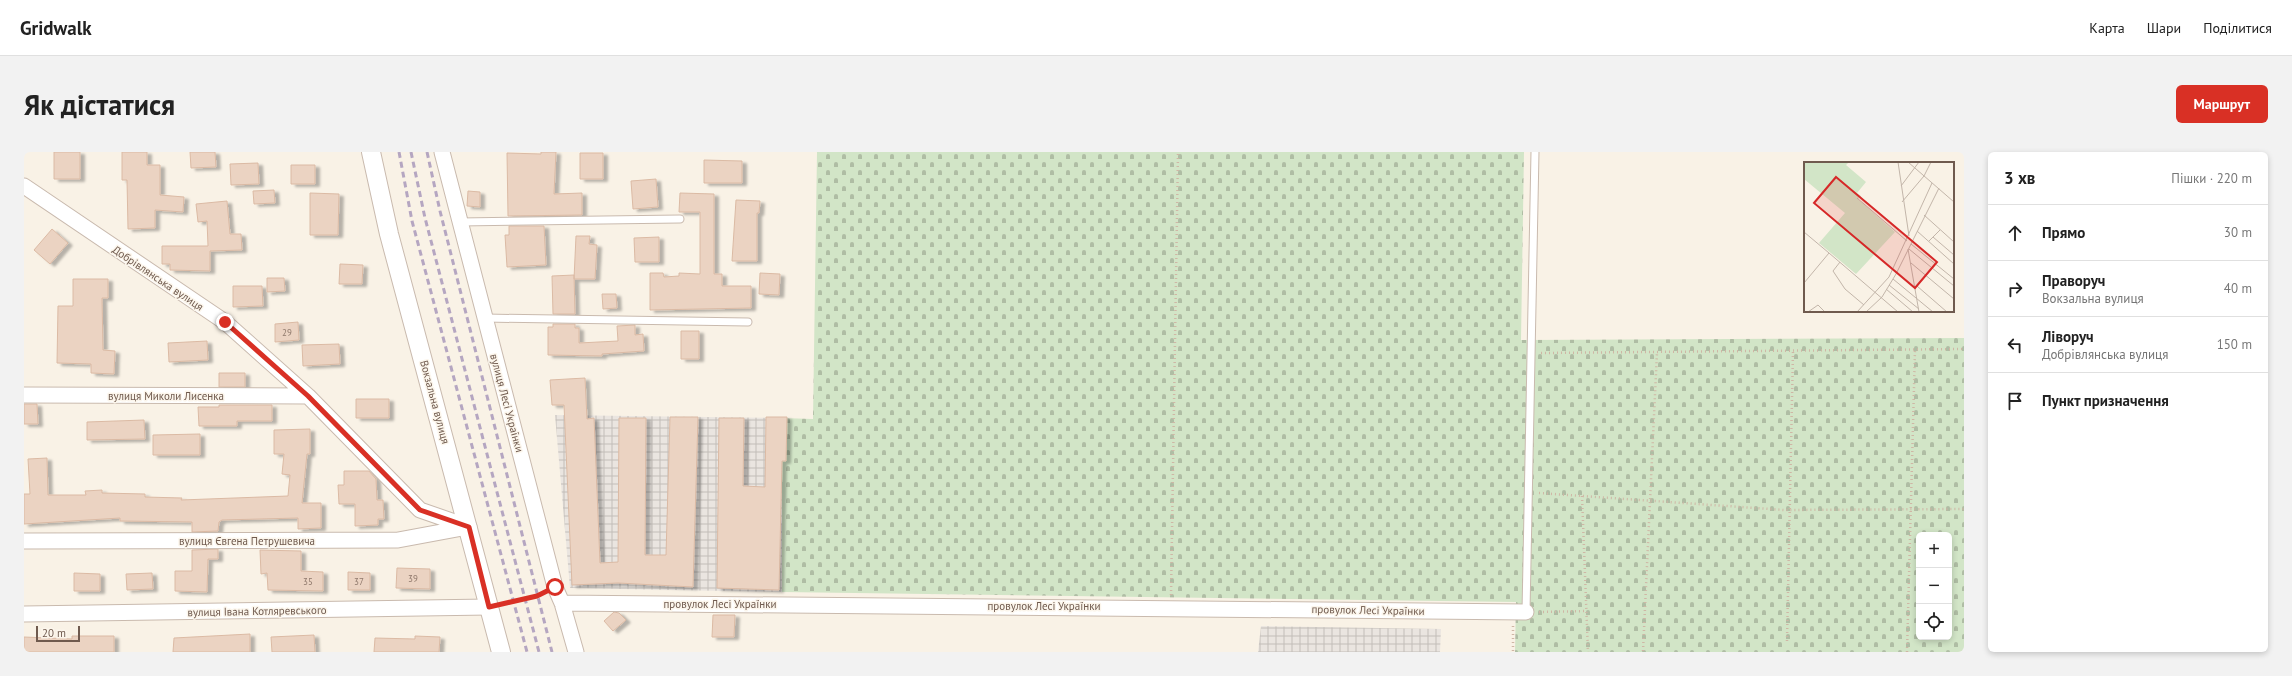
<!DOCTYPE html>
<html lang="uk">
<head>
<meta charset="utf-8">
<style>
  body { margin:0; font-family:"PT Sans",sans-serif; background:#f2f2f2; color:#222 }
  .controls { position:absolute; right:12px; bottom:12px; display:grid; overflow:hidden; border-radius:6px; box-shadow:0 2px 6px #0003 }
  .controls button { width:36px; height:36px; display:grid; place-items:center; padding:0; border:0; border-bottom:1px solid #e0e0e0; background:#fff; color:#222; font:20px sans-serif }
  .scale { position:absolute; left:12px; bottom:10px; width:44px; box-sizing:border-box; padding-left:4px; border:2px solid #6f5a4e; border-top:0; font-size:11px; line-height:14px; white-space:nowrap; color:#6f5a4e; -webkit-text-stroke:3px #fcf6ec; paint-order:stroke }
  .stop { position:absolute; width:12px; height:12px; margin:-9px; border:3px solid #d93025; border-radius:50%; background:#fff }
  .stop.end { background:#d93025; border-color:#fff; box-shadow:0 1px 4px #0008 }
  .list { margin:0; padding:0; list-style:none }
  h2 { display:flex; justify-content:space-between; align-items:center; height:52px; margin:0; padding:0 16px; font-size:17px }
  h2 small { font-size:13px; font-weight:400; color:#767676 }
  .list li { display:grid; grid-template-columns:26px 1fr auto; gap:12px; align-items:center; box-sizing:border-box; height:56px; padding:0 16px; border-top:1px solid #e0e0e0 }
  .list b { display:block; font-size:15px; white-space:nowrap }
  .list p { margin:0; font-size:13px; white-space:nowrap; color:#767676 }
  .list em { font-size:13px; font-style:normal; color:#767676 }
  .icon { flex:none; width:22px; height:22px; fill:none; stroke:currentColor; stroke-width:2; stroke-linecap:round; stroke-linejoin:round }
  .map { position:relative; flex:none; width:1940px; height:500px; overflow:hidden; border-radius:6px }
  header { display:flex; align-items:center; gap:24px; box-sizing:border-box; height:56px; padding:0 20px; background:#fff; border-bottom:1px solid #e0e0e0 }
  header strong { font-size:19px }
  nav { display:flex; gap:22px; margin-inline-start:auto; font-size:14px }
  .intro { display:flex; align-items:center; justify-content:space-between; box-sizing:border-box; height:96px; padding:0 24px }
  h1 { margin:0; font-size:28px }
  .button { padding:10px 18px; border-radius:6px; background:#d93025; color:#fff; font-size:14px; font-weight:700 }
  main { display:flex; gap:24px; padding:0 24px }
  aside { flex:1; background:#fff; border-radius:6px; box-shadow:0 2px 6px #0003 }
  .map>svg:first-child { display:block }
</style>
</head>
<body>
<header>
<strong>Gridwalk</strong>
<nav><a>Карта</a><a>Шари</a><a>Поділитися</a></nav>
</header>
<div class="intro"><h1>Як дістатися</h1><a class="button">Маршрут</a></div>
<main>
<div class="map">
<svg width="1940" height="500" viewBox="0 0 1940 500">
  <defs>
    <pattern id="industrial-grid" width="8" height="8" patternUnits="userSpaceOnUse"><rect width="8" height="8" fill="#eae5e0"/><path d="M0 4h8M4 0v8" fill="none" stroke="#c2bdb8"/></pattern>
    <pattern id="cemetery-stones" width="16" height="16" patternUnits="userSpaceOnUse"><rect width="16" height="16" fill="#d2e5c7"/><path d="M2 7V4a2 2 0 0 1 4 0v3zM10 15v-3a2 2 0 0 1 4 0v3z" fill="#afbda4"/></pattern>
    <filter id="shadow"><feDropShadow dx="4.5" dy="2.5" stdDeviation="1" flood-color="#0004"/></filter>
  </defs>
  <rect width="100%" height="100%" fill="#f9f2e6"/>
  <!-- industrial -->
  <path fill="url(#industrial-grid)" d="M531,263L758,266V440L546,436Z
    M1237,474L1417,477L1416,500H1234Z"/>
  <!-- cemetery -->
  <path fill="url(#cemetery-stones)" fill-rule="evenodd" d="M793,0H1500L1497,188L1940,186V500H1491L1492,450L758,440V266L789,267ZM1895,383H1925V485H1895Z"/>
  <!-- building -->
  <path fill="#ebd3c2" stroke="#dbbaa4" filter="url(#shadow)" d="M30,0H56V27H30Z
    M98,0H123V13H136V43L160,45L159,60L131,58V76L104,77L103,28H98Z
    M166,0H191L192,15L167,16Z
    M517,0H532L530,42L558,41V63L484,64L483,1L517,2Z
    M556,1H579V27H556Z
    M680,8L718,9V31H680Z
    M234,11L235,32L207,33L206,12Z
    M267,13H291V32H267Z
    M632,27L634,55L609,57L607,29Z
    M250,38L251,51L230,52L229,39Z
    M444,39L456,40V55L443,54Z
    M286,41L315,42L314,83H286Z
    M656,41L690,42V122H698V134H727V156L626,158V121H639L640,125L655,124V121L676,122V60H655Z
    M712,48L736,49L735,61H733V109H708Z
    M203,49L206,82H217L218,98L186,99V119L146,118V112H138V94H184L183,69L174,70L172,52Z
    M485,74H520L522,113L483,115L481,83H485Z
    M28,77L44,91L26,112L10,98Z
    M552,84H566L565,92L573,93L571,127H550Z
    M635,85V110H611L610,86Z
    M316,112L339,113L338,132H315Z
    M736,121L756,122L755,143L735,142Z
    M550,123L551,162H529L528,124Z
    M243,126H260L261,139L243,140Z
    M49,127H84V146H78L79,198L91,199L90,222L67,221V212L33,211L34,154H49Z
    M209,134H238L239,154L209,155Z
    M578,142H592L593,156L579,157Z
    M274,170L275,188L251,190V172Z
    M529,172H551V176H555V191L594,189L593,174L611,173V183L619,182L620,199L578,202V204L524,203V175H529Z
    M657,179H675V207H657Z
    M183,189L184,208L145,210L144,191Z
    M315,192L316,212L279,214L278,193Z
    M195,221H221V235H195Z
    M561,226L563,267L570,266L576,411L594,410L595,266H622L621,403H642L646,265H674L669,435L594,431L548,433L540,253H528L526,228Z
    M332,247H365V266H332Z
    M0,252H13L14,272H0Z
    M195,253H248V269H213V274H175L174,255H195Z
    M742,265H763L762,309H758L755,438L693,436L695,266H720L719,334L741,335Z
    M120,268L121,287L63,288V270Z
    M286,277V302H283L278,351H297V376L274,377V366L198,368L195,370L194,379L168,380V370L96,369V366L0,372V342H6L4,307L23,306L24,343H62L61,339L78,338V341L121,342V345L158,346L157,348L264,344L266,323L258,322L260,302H250V278Z
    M176,282V303H129V283Z
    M320,319H345L352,327L353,348H359L360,367H354V373L331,374V352H315L314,333H320Z
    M194,397V407H184L183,440L151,439V419H168V398Z
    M236,398L277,399V419L299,420V439L244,438L243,421L237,422Z
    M373,416L406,417V437L372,436Z
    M324,420L346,421V438H324Z
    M50,421L76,422V439H50Z
    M128,421L129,437L103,438L102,422Z
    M590,460L595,461L602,468L589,479L580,469Z
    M689,463H711L710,485H688Z
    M226,482V500H149L150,486Z
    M290,483L291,500H248L247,485Z
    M48,484H90V500H0V485L48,487Z
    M391,484L416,485L415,500H350L351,486L391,487Z"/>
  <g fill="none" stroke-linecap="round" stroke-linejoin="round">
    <!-- service casing -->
    <g stroke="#c9baae" stroke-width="9">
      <path id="service" d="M436,70L656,67
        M461,166L724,170
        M1502,460L1511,0"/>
    </g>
    <!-- minor casing -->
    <g stroke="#c9baae" stroke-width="17">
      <path id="minor" d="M418,0L531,435L538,451L552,500
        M0,34L201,170L284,244L396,358L445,375
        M0,243L284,244
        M0,389L374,388L444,375
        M538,451L1502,460
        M0,462L465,455"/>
    </g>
    <!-- tertiary casing -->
    <g stroke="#c9baae" stroke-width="20">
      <path id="tertiary" d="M347,0L365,82L477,500"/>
    </g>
    <!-- path -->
    <path stroke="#cfb6a5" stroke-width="2.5" stroke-dasharray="1 3" stroke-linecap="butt" d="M1517,201L1940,197
      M1515,341L1760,358L1940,357
      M1558,344L1564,500
      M1147,443L1154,0
      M481,451L518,442
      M1515,460L1563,459
      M1489,474V500
      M1763,489L1769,199
      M1619,499L1633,200
      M1883,500L1891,198"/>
    <!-- service -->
    <use href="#service" stroke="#fff" stroke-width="7"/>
    <!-- minor -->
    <use href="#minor" stroke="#fff" stroke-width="15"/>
    <!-- tertiary -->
    <use href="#tertiary" stroke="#fff" stroke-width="18"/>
    <!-- rail -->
    <path stroke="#b5a6c1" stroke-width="3" stroke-dasharray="6 4" stroke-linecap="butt" d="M375,0L388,69L503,500
      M387,0L401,66L515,500
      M403,0L416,59L528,500"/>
  </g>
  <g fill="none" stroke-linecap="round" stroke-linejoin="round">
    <!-- route -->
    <path stroke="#d93025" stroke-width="5" d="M201,170L284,244L396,358L445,375L465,455L513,444L531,435"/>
  </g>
  <g text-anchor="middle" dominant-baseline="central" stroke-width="3" stroke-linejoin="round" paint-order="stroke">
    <!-- number labels -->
    <g font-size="9" fill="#8e786b">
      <text x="263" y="180">29</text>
      <text x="389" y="426">39</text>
      <text x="284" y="429">35</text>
      <text x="335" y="429">37</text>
    </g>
    <!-- street labels -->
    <g font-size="11" fill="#6f5a4e" stroke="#fcf6ec">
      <text transform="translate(134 126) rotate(34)">Добрівлянська вулиця</text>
      <text x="142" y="244">вулиця Миколи Лисенка</text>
      <text transform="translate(411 250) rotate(75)">Вокзальна вулиця</text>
      <text transform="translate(483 251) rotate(75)">вулиця Лесі Українки</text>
      <text x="223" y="389">вулиця Євгена Петрушевича</text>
      <text x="696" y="452">провулок Лесі Українки</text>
      <text x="1020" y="454">провулок Лесі Українки</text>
      <text transform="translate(1344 458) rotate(1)">провулок Лесі Українки</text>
      <text transform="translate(233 459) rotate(-1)">вулиця Івана Котляревського</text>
    </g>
  </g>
  <!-- overview -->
  <g transform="translate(1780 10)">
    <rect width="150" height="150" fill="#f9f2e6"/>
    <path d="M0,0H45L42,3L62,20L53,31L57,34L54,37L91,70L52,112L15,81L41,51L0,17Z" fill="#d2e5c7"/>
    <path fill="none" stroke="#c2b5a9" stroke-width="1" d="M94,0L105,74M104,0L150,40M97,24L115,0M53,36L103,79M98,40L120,14L127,0M120,53L150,80M113,69L150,102M0,70L25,91L0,121M129,75L150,93M125,79L136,68M107,82L150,117M104,87L115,150M105,87L150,124M25,91L94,150M36,100L29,109L41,127L60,143M107,101L150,137M89,117L129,150M85,123L115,147M113,124L143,150M82,127L109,150M4,150L14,143L21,150M53,150L85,115L128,21M62,150L78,135L92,112L135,26"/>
    <path fill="#d62828" fill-opacity="0.15" stroke="#d62828" stroke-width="2" d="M32,15L133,100L111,126L10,41Z"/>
    <rect width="150" height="150" fill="none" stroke="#6f5a4e" stroke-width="2"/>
  </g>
</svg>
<div class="controls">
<button>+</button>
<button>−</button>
<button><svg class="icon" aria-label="locate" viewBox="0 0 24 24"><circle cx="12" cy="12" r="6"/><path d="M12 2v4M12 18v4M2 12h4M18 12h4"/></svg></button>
</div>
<div class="scale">20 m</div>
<div class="stop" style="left:531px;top:435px"></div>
<div class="stop end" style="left:201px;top:170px"></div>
</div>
<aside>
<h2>3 хв<small>Пішки · 220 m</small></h2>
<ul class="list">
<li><svg class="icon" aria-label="ahead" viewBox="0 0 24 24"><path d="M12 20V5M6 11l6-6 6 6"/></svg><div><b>Прямо</b></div><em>30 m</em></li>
<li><svg class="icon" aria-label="right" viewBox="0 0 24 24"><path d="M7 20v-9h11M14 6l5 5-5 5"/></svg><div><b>Праворуч</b><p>Вокзальна вулиця</p></div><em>40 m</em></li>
<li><svg class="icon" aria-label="left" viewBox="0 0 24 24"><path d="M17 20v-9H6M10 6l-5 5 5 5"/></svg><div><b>Ліворуч</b><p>Добрівлянська вулиця</p></div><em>150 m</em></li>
<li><svg class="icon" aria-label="arrive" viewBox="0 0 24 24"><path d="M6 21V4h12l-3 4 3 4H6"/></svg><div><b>Пункт призначення</b></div></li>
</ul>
</aside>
</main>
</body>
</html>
